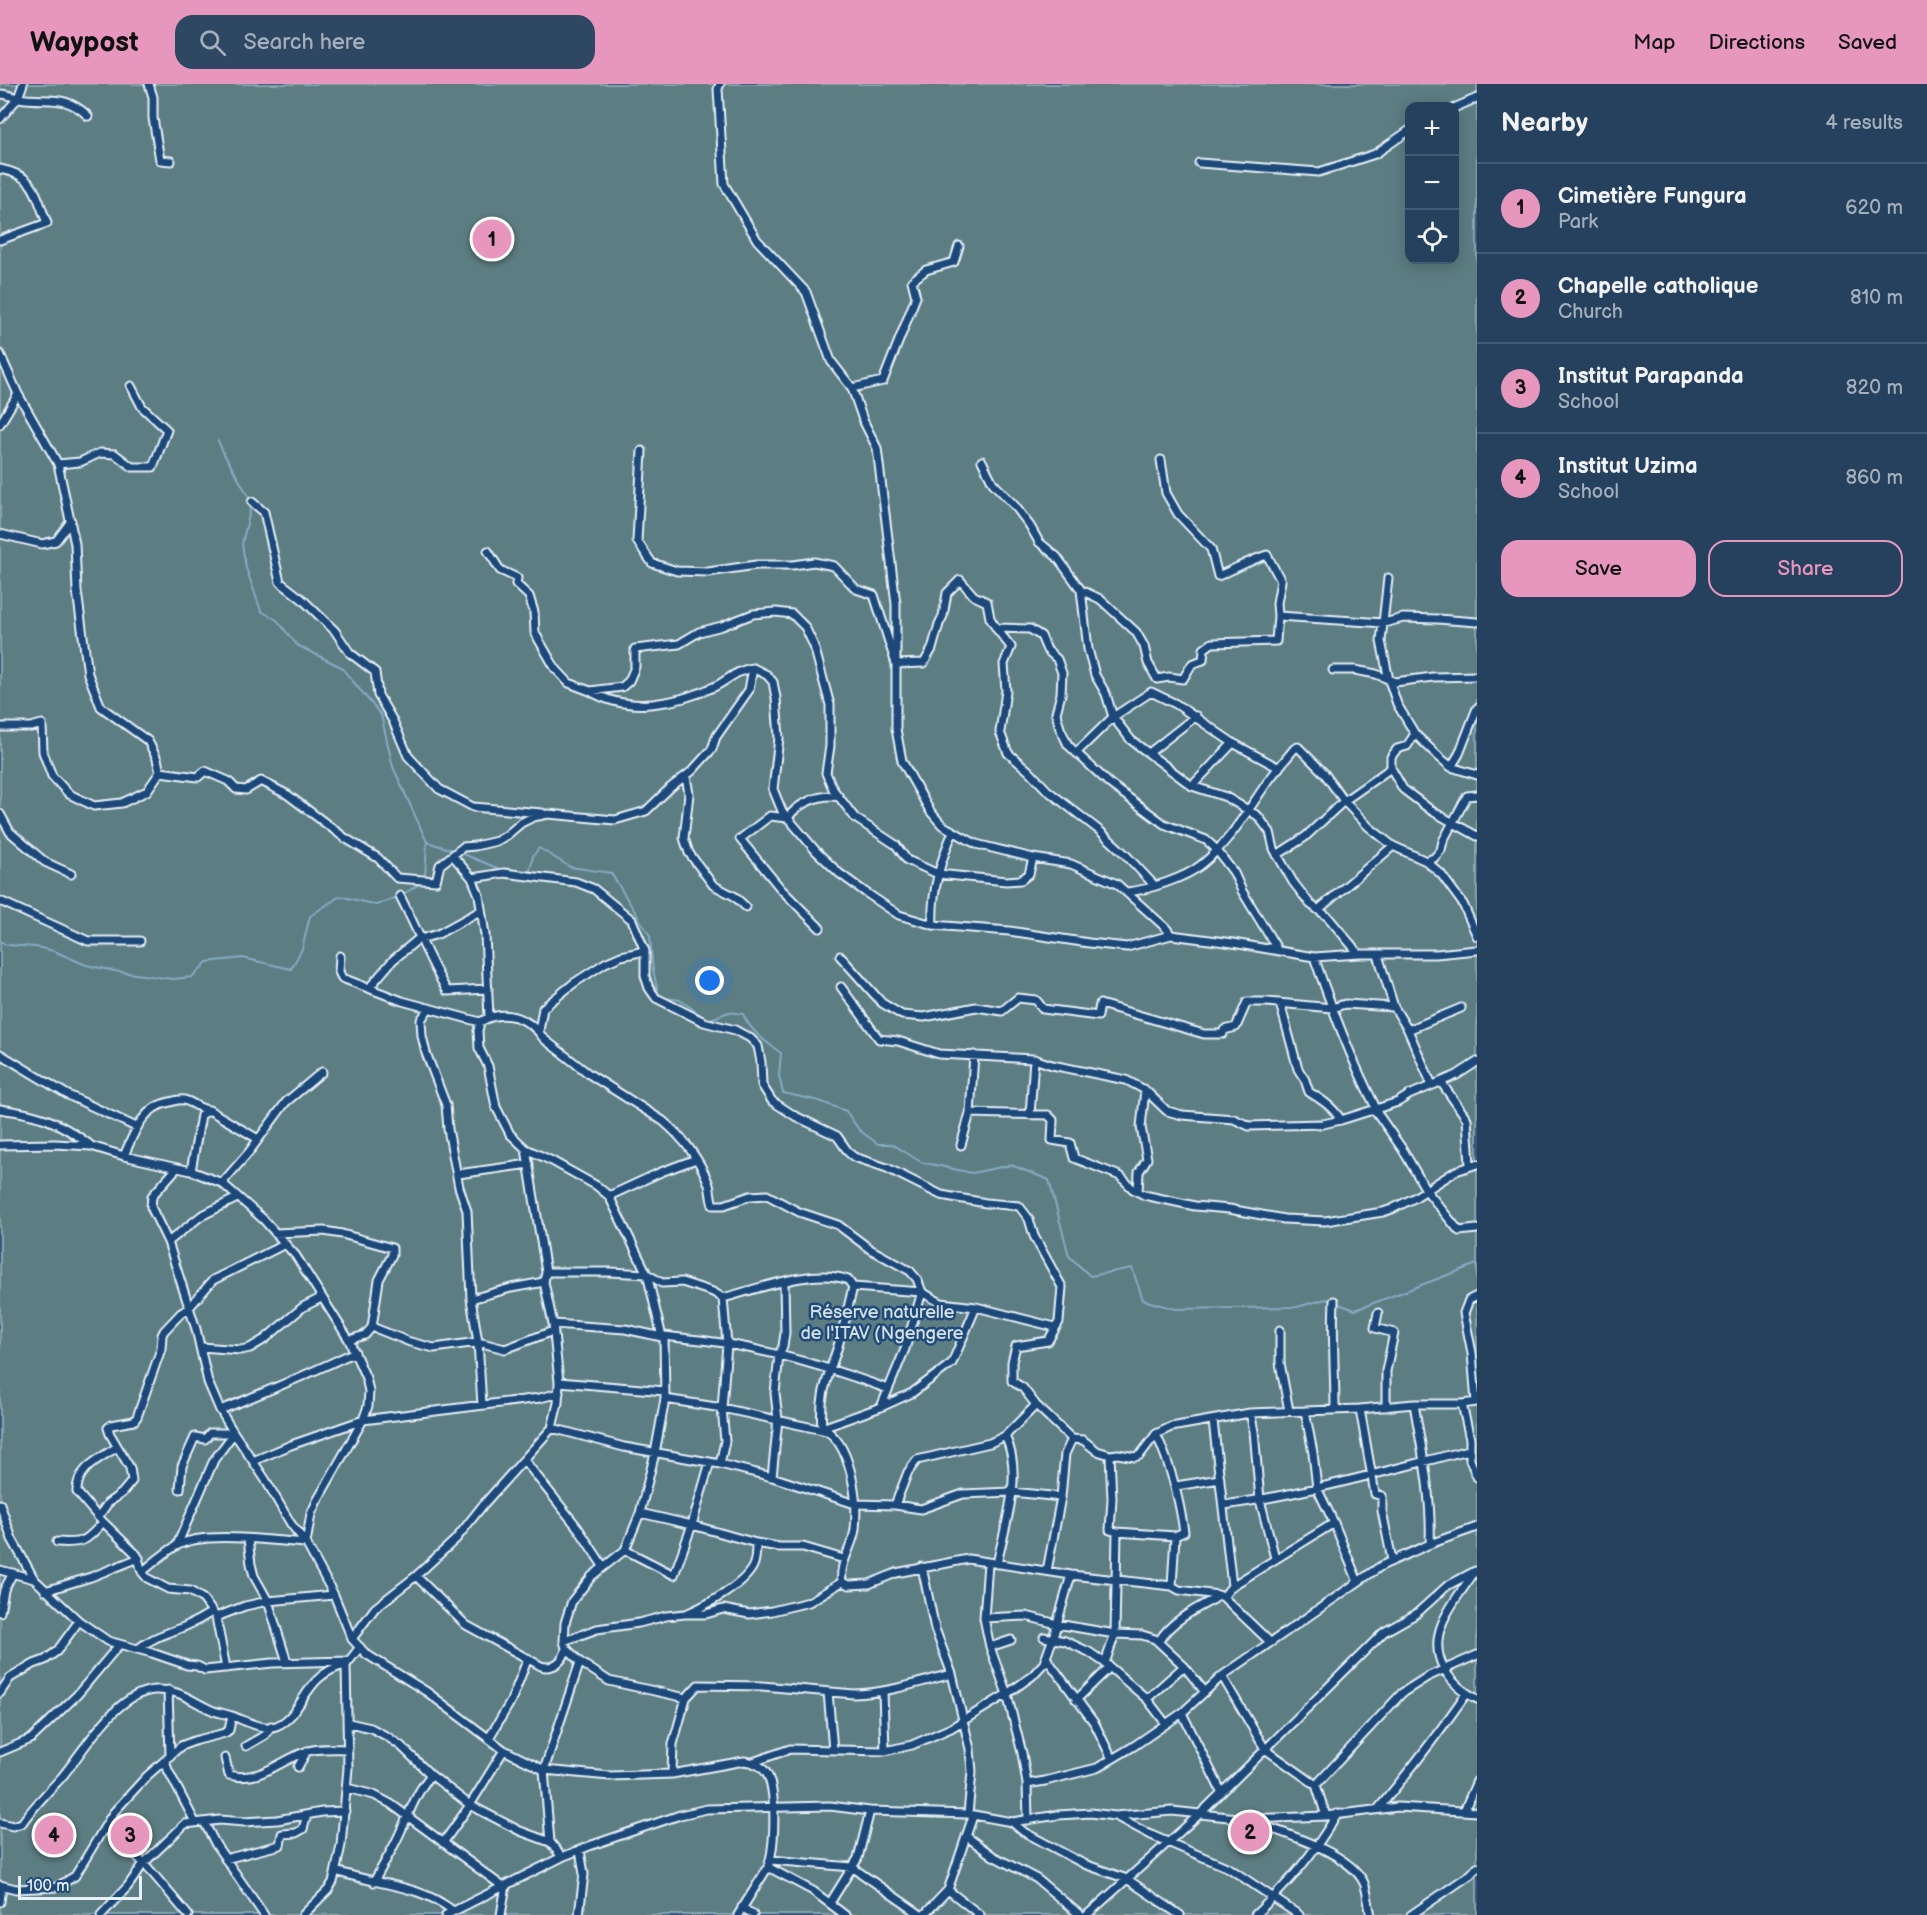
<!DOCTYPE html>
<html lang="en">
<head>
<meta charset="utf-8">
<style>
  body { margin:0; font-family:"Balsamiq Sans",sans-serif; background:#2e4864; color:#f1f3f6 }
  .controls { position:absolute; right:18px; top:18px; display:grid; overflow:hidden; border-radius:12px; box-shadow:0 3px 15px #0003 }
  .controls button { width:54px; height:54px; display:grid; place-items:center; padding:0; border:0; border-bottom:2px solid #425a73; background:#26415e; color:#f1f3f6; font:30px sans-serif }
  .scale { position:absolute; left:18px; bottom:15px; width:124px; box-sizing:border-box; padding-left:6px; border:3px solid #e8f1f8; border-top:0; font-size:16px; line-height:21px; white-space:nowrap; color:#e8f1f8; -webkit-text-stroke:4px #1f4a7a; paint-order:stroke }
  .you { position:absolute; left:710px; top:897px; width:21px; height:21px; margin:-15px; border:4px solid #fff; border-radius:50%; background:#1a73e8; box-shadow:0 0 0 9px #1a73e833 }
  .badge { display:grid; place-items:center; width:39px; height:39px; border-radius:50%; background:#e797bd; color:#111; font-size:20px; font-weight:700 }
  .pin { position:absolute; translate:-50% -50%; border:3px solid #fff; box-shadow:0 2px 6px #0006 }
  .list { margin:0; padding:0; list-style:none }
  h2 { display:flex; justify-content:space-between; align-items:center; height:78px; margin:0; padding:0 24px; font-size:26px }
  h2 small { font-size:20px; font-weight:400; color:#a4afbc }
  .list li { display:grid; grid-template-columns:39px 1fr auto; gap:18px; align-items:center; box-sizing:border-box; height:90px; padding:0 24px; border-top:2px solid #425a73 }
  .list b { display:block; font-size:22px; white-space:nowrap }
  .list p { margin:0; font-size:20px; white-space:nowrap; color:#a4afbc }
  .list em { font-size:20px; font-style:normal; color:#a4afbc }
  .actions { display:flex; gap:12px; padding:18px 24px }
  .actions a { flex:1; padding:14px 0; border:2px solid #e797bd; border-radius:18px; text-align:center; font-size:21px; color:#e797bd }
  .actions .main { background:#e797bd; color:#111 }
  .icon { flex:none; width:33px; height:33px; fill:none; stroke:currentColor; stroke-width:2; stroke-linecap:round; stroke-linejoin:round }
  .map { position:relative; flex:none; width:1477px; height:1831px; overflow:hidden }
  header { display:flex; align-items:center; gap:36px; box-sizing:border-box; height:84px; padding:0 30px; background:#e797bd; color:#111 }
  header strong { font-size:28px }
  nav { display:flex; gap:33px; margin-inline-start:auto; font-size:21px }
  .search { width:420px; height:54px; background:#2e4864; display:flex; align-items:center; gap:15px; box-sizing:border-box; padding:0 21px; border-radius:18px; color:#a4afbc; font-size:22px }
  main { display:flex }
  aside { flex:1; background:#26415e }
  .map>svg:first-child { display:block }
</style>
</head>
<body>
<header>
<strong>Waypost</strong>
<div class="search"><svg class="icon" aria-label="search" viewBox="0 0 24 24"><circle cx="10" cy="10" r="6"/><path d="M15 15l6 6"/></svg>Search here</div>
<nav><a>Map</a><a>Directions</a><a>Saved</a></nav>
</header>
<main>
<div class="map">
<svg width="1477" height="1831" viewBox="0 0 1477 1831">
  <rect width="100%" height="100%" fill="#33577d"/>
  <filter id="ink" filterUnits="userSpaceOnUse"><feTurbulence type="fractalNoise" baseFrequency=".0167" numOctaves="2"/><feDisplacementMap in="SourceGraphic" scale="12" xChannelSelector="R" yChannelSelector="G"/><feConvolveMatrix kernelMatrix="1 2 1 2 8 2 1 2 1" color-interpolation-filters="sRGB"/></filter>
  <g filter="url(#ink)">
    <!-- green -->
    <path fill="#5b7d82" stroke="#a2b7bd" stroke-width="1.5" fill-rule="evenodd" d="M0,0H1477V1831H0ZM1410,22H1454V176H1410Z"/>
    <g fill="none" stroke-linecap="round" stroke-linejoin="round">
      <!-- stream -->
      <path stroke="#86abc3" stroke-width="2" d="M218,357L224,370L252,418L242,460L246,484L261,527L277,536L297,561L341,583L381,631L393,683L427,758L425,793
        M427,758L456,767L502,786
        M508,786L530,787L533,772L539,764L570,783L611,789L650,852L653,886L659,913L680,916L708,936L729,928L743,930C750,947 766,958 781,969L779,992L783,1009L819,1017L846,1027L859,1046L878,1060H892L921,1078L972,1089L1011,1081L1049,1096L1069,1172L1090,1192L1132,1184L1143,1216L1176,1225L1297,1223L1326,1215L1355,1226L1477,1180
        M0,857L7,861L36,863L54,867L86,881L120,888L173,895L192,893L207,878L243,874L291,885L302,865L310,832L340,812L376,821L400,812L423,798"/>
      <!-- street casing -->
      <g stroke="#e8f1f8" stroke-width="11">
        <path id="street" d="M149,0L153,13V34L160,76L171,77
          M720,0L718,5L724,100L757,156L806,208L831,277L852,304L863,336L877,364L896,520V645L902,677L930,727L942,741L976,760L1033,774
          M0,10C7,10 12,13 19,14C47,19 65,9 88,32
          M1454,24L1477,14
          M0,35L18,14L23,0
          M1199,79L1319,88L1375,70L1410,46
          M0,85C36,92 35,109 47,139L0,156
          M0,270L18,310L58,380L75,460L77,507L88,590L101,623L148,657L157,675L160,688L198,693L205,687L228,697L236,705L246,706L261,697L288,711L345,754L378,774L397,794L436,797L440,781L463,763L475,762L497,757L507,751L521,739L533,733L548,730L615,736L646,727L671,703L692,687L712,665L716,653L749,606L753,584L767,591L773,598L776,614L779,654L773,705L782,727L816,767L839,789L865,808L899,831L933,841L1009,847L1089,859L1127,863L1171,851
          M852,304L883,297L916,213L912,197L926,186L954,178L959,162
          M0,340L18,310
          M642,367L637,457L652,479L677,487L708,488L756,481H793L814,478L834,482L856,505L874,511L896,580L924,579L932,565L939,540L943,532L947,509L960,496L974,512L987,518L990,534L996,544L1030,545L1041,552L1047,566L1057,575L1062,589L1061,610L1056,629L1060,644L1068,661L1110,700L1164,740L1206,756L1216,765L1234,789L1242,807L1276,863L1269,864
          M1161,376L1166,409L1178,430L1211,465L1218,492C1235,485 1250,476 1267,471L1281,497L1277,519L1278,532L1384,539L1403,534L1438,535L1477,538
          M982,377L993,399L1015,422L1030,442L1039,458L1057,473L1081,506L1088,565L1095,591L1106,610L1113,633L1131,656L1192,702L1226,713L1258,732L1270,748L1274,765L1293,798L1310,820L1328,833L1359,870
          M58,380L80,378L100,369L115,370L132,383H153L167,346L142,323L131,302
          M252,418L264,428L280,498L302,515L335,547L350,569L375,588L378,611L393,637L408,672L439,705L473,723L542,729
          M0,450L42,460L56,457L71,437
          M488,467L500,486L517,494L516,500L529,512L534,528L535,549L555,584L569,599L590,607L622,603L629,597L635,583V565L679,560L699,548L722,542L753,530L776,528L792,530L805,543L814,562L830,621V662L826,689L833,705L855,734L896,761L907,776L938,790L1006,797L1021,796L1029,790L1033,774L1071,780L1117,800L1166,844L1171,851L1233,859L1314,873L1359,870H1436L1477,866
          M1388,494L1381,557L1389,596L1397,620L1415,650L1438,672L1451,683L1477,691
          M1081,506L1100,515L1136,548L1144,562L1148,579L1157,595L1169,593L1183,595L1192,580L1203,576L1204,565L1212,559L1276,557L1278,532
          M996,544L1011,563L1004,580L1006,607L1000,648L1008,669L1029,687L1047,706L1100,747L1125,770L1154,801
          M1333,586H1355L1376,590L1395,598L1433,593L1477,592
          M590,607C628,630 677,620 716,602C731,594 735,587 753,584
          M0,643H31L42,640L43,668L52,692L69,710L94,722L122,719L147,707L160,688
          M1076,669L1113,633L1151,608L1176,620L1233,659L1279,684
          M1149,669L1196,632
          M1451,683L1459,670L1477,624
          M1391,684V673L1397,665L1407,662L1415,650
          M686,692L689,710L684,754L689,769L713,801L734,812L746,823
          M1192,702L1233,659
          M0,730L10,748L45,778L71,790
          M1277,771L1305,753L1344,717L1391,684L1403,705L1432,727L1477,752
          M453,772L472,794L479,811L485,851L489,933
          M1426,777L1434,774L1441,766L1443,757L1467,712L1477,711
          M472,794L504,789L576,798L594,805L632,836L645,867V892L649,904L656,914L704,938L735,946L750,954L758,962L761,978L762,1001L772,1017L795,1032L837,1052L849,1069L854,1073L887,1084L941,1111L986,1119L1019,1122L1029,1135L1034,1152L1062,1203L1059,1238L1048,1257L1016,1262L1012,1278V1297L1023,1304L1036,1321L1072,1355L1083,1356L1097,1367L1110,1371L1118,1370L1135,1373L1140,1371L1156,1350L1171,1343L1250,1329L1360,1325L1414,1320H1462L1477,1318
          M1127,808C1148,806 1185,794 1201,781C1226,762 1245,731 1262,706C1271,692 1283,679 1294,665L1298,663L1324,689L1344,717L1369,743L1393,762L1426,777L1441,790L1463,820L1477,852
          M400,812C416,843 429,876 447,907L488,905
          M0,817L88,857H140
          M1318,826L1393,762
          M933,841C931,809 940,778 953,748
          M820,844L781,805L740,755L770,732L788,734C797,719 822,709 839,713
          M1378,871L1394,923L1408,946L1432,1001
          M340,872L339,888L342,894L402,917L480,938
          M840,872L882,919L902,931L924,933L976,923L1002,927L1018,914L1036,916L1043,925L1098,932L1100,920L1204,950H1223L1224,946L1236,943L1247,918H1267L1332,924L1345,920L1394,923
          M1314,873C1332,924 1350,973 1374,1020L1375,1026L1403,1066L1426,1106L1459,1147L1477,1145
          M841,903L879,955L898,957L939,970L1034,975L1052,981L1126,996L1145,1006L1167,1027L1182,1031L1234,1035L1249,1042L1323,1040L1341,1036L1398,1018L1409,1011L1457,991L1477,978
          M369,904L393,876L417,856L438,850L480,827
          M1280,919L1298,985L1305,996L1309,1008C1322,1016 1333,1023 1341,1036
          M429,924L421,936L422,952L426,969L446,1021L448,1045L459,1103L467,1127L471,1215L478,1258L482,1321
          M1408,946L1461,924
          M539,947L543,924L574,899L605,879L621,872L645,867
          M0,970L68,1011L136,1043
          M1441,998L1467,1035L1470,1081
          M0,1025C41,1031 56,1036 89,1060
          M970,1029L1048,1031L1053,1036L1052,1056L1070,1059L1074,1074L1120,1092L1133,1105L1144,1111L1195,1122L1229,1125L1284,1135L1325,1137L1383,1128L1392,1125L1414,1114L1456,1087L1477,1080
          M1030,1031L1034,975
          M0,1061L55,1060L91,1062L124,1072L191,1087L222,1099L263,1135L296,1172L349,1256L366,1294L369,1307L368,1322L363,1336L317,1417L311,1430L306,1459L334,1511L352,1555L366,1570L427,1608L504,1666L544,1686L610,1692L672,1690L744,1677C753,1678 762,1681 767,1690C777,1709 775,1763 768,1783L738,1831
          M961,1061L970,1029L974,971
          M526,1065L552,1077L597,1102L609,1112L647,1190L662,1253L664,1252L665,1315L655,1369L640,1429L625,1466L592,1492L572,1517L565,1539L564,1557L566,1564L580,1578L609,1597L686,1614L698,1601L762,1602L854,1610C888,1609 919,1598 952,1590
          M124,1072C134,1049 142,1023 170,1018C174,1017 179,1015 184,1016C193,1018 198,1025 209,1026
          M177,1084L152,1112L151,1123L168,1158L196,1245L208,1298L220,1326L234,1349L265,1395L291,1440L306,1459
          M191,1087L201,1031L209,1026L258,1055
          M458,1090L529,1080
          M222,1099L249,1068L286,1018L322,988
          M1138,1108L1139,1088L1147,1075L1141,1043L1145,1006
          M609,1112L661,1088L696,1075
          M275,1149L324,1147L342,1150L392,1164V1171L379,1196L372,1243
          M168,1158L201,1132L237,1114
          M546,1188H610L647,1190L662,1199L682,1198L713,1208L723,1214C758,1205 814,1183 848,1196L853,1203L922,1208L941,1219L976,1223L1055,1243
          M471,1215L511,1204L544,1198
          M1334,1217C1332,1253 1335,1289 1335,1326
          M1378,1229L1375,1244L1394,1249L1386,1287V1323
          M553,1240L625,1245L662,1253
          M1280,1246V1279L1289,1327
          M664,1252C686,1255 707,1256 728,1260C783,1270 836,1286 888,1305
          M349,1256L365,1251L372,1243L410,1258L434,1264L478,1258L505,1265L553,1247
          M201,1263L241,1266L250,1264L265,1255L303,1223L321,1214
          M559,1298L665,1307
          M665,1315L722,1324L827,1347
          M1476,1318L1472,1269L1464,1229L1469,1216L1477,1212
          M1414,1320C1422,1367 1432,1412 1430,1460
          M1462,1320L1470,1355V1376L1477,1393
          M1360,1325L1375,1410L1382,1412V1427L1392,1476
          M220,1326C266,1308 311,1289 355,1268
          M1305,1327L1313,1369L1317,1404L1334,1439L1358,1498
          M1250,1329L1254,1347L1260,1416L1275,1474
          M1213,1337L1232,1502L1223,1513
          M552,1344L624,1363L720,1380L772,1393L855,1420L895,1421L921,1425L963,1410L1012,1408L1061,1413
          M822,1344L881,1323L912,1309L952,1279L976,1223
          M1156,1350C1171,1382 1179,1413 1184,1448L1175,1452L1172,1502
          M117,1363C101,1374 76,1384 77,1408L98,1433L137,1471L142,1488L147,1494L168,1505L190,1507L203,1515L216,1533L226,1584
          M524,1376L578,1444L603,1482
          M253,1377L291,1361L363,1336L540,1314L559,1309
          M720,1380L725,1357L722,1324L727,1260L723,1214
          M772,1393L778,1335L775,1309L779,1271L783,1262L785,1249L784,1199
          M1176,1402L1220,1395
          M180,1405L182,1382L195,1353L205,1355L210,1349H234
          M0,1420L12,1455L34,1495L79,1537L108,1557L152,1569L187,1581L197,1582L205,1586L272,1579L348,1577
          M895,1421L908,1388L917,1376L990,1359L1005,1352L1036,1321
          M1224,1421C1307,1410 1388,1386 1469,1366
          M640,1429L692,1441L756,1459L779,1463H803L844,1475
          M98,1433L108,1419L122,1409L132,1397L130,1384L110,1350L108,1344L111,1341L134,1337L137,1333L161,1265L162,1251L164,1247L181,1229L188,1225L213,1196L285,1160
          M1117,1448L1175,1452
          M248,1455L251,1480L254,1492L268,1517L287,1578
          M57,1458C83,1460 87,1457 103,1438
          M177,1461L214,1376L234,1349
          M625,1466L674,1491L692,1441L710,1378
          M988,1479L984,1534L990,1563L1007,1610L1022,1669L1027,1700L1028,1736
          M997,1480C1005,1440 1024,1390 1005,1352
          M922,1483L935,1545L952,1590L970,1665L972,1688L968,1730
          M0,1486L34,1495
          M1047,1487L1061,1413L1065,1370L1072,1355
          M142,1488C153,1479 164,1469 176,1462C204,1446 273,1457 306,1459
          M1474,1489C1463,1505 1449,1522 1442,1540C1429,1573 1448,1600 1477,1615
          M416,1492L466,1541L541,1582C553,1586 565,1576 566,1564
          M842,1498C839,1478 853,1463 855,1445C858,1416 852,1358 822,1344C819,1309 828,1294 838,1262C844,1243 848,1223 853,1203
          M1232,1502L1334,1439
          M45,1507L91,1493L139,1474
          M0,1528L4,1506L13,1489
          M688,1529C707,1521 744,1501 753,1482C756,1476 756,1466 756,1459
          M216,1533L245,1522L268,1517L334,1511
          M984,1534L1026,1532L1057,1540L1115,1550L1142,1551L1155,1555L1184,1582L1205,1608
          M1044,1553L1065,1557L1089,1568L1105,1579L1147,1615L1166,1640
          M352,1555L375,1524L416,1492L456,1455L483,1421L552,1344L558,1319L559,1298L553,1240L544,1198L546,1188L526,1065L510,1050L496,1023L488,982L479,964L478,947L480,938C504,924 529,933 544,955L589,990L663,1037C682,1053 699,1074 708,1098C711,1105 710,1113 713,1121H724L750,1112L767,1111L799,1128L838,1141L870,1165L910,1187L917,1195L922,1208L905,1265L881,1323
          M564,1557L597,1545L639,1539L666,1532L685,1530H706L723,1525L749,1530L772,1527L809,1518L842,1498L849,1501L869,1500L896,1489L968,1475L1071,1491L1172,1502L1179,1506L1218,1511L1223,1513L1270,1558
          M1159,1557C1170,1538 1195,1525 1214,1515L1216,1511
          M990,1563L1011,1556
          M138,1565C152,1553 169,1549 186,1542C195,1538 204,1533 212,1528
          M1047,1575L1095,1640L1112,1675
          M1105,1579L1115,1550L1117,1448L1110,1446L1112,1415L1110,1371
          M1222,1592L1265,1665L1316,1701L1326,1732
          M168,1606L170,1672
          M828,1608L833,1666
          M883,1608L885,1667
          M0,1609L10,1594L34,1580L45,1576L57,1567L79,1537
          M1147,1615L1184,1582
          M1076,1616L1109,1584
          M1182,1629L1221,1707
          M349,1639L371,1644L388,1653L401,1662L431,1691L470,1721L520,1747L550,1758L562,1773
          M489,1654L511,1617L528,1574
          M246,1662L265,1651L271,1642
          M0,1668L31,1655L77,1611L119,1561
          M225,1674L229,1691C260,1699 279,1677 305,1668C319,1663 335,1665 348,1665
          M165,1676L168,1686L195,1738
          M753,1678L790,1665L885,1667L912,1661L951,1644L1007,1610L1032,1592L1044,1579L1053,1554L1071,1491
          M298,1683L307,1667
          M672,1690L673,1660L686,1614
          M1027,1700L1045,1697L1097,1684L1134,1662L1182,1629L1222,1592L1381,1482L1430,1460L1477,1443
          M1316,1701L1402,1609L1427,1593L1477,1571
          M347,1704L374,1711L391,1720L502,1802
          M1378,1725C1409,1688 1438,1650 1466,1610
          M1464,1727L1477,1697
          M1115,1732L1151,1751L1229,1784L1299,1831
          M1250,1737C1281,1748 1350,1768 1364,1799C1368,1809 1368,1821 1371,1831
          M204,1738L216,1761L264,1831
          M1012,1738L1024,1748L1084,1780L1127,1795L1180,1831
          M0,1739L13,1742L22,1739C33,1723 47,1709 61,1694C84,1667 116,1608 155,1606C181,1605 192,1618 214,1627C220,1629 226,1630 232,1632C244,1636 263,1647 276,1642C304,1632 303,1589 346,1581
          M105,1743L144,1779L188,1831
          M966,1752L993,1772L1037,1795L1080,1831
          M550,1758L544,1686L580,1578
          M443,1759L470,1721L504,1666
          M225,1775L280,1761L282,1750L296,1749L303,1745L307,1731
          M771,1776L852,1783L921,1831
          M768,1783L813,1807L845,1831
          M336,1787C375,1801 420,1800 453,1827
          M374,1798C382,1782 392,1767 399,1751C409,1730 416,1708 431,1691
          M0,1801L16,1805L57,1803L75,1792L113,1729L147,1692L181,1662L194,1657L225,1649L229,1646L232,1632
          M948,1806L980,1831
          M0,1818L2,1802
          M830,1819L858,1774L870,1727
          M742,1823L753,1831
          M101,1831L128,1802L144,1779L185,1740L220,1736L244,1738L277,1736L322,1728L345,1727
          M303,1831L328,1806L333,1798L335,1790L341,1761L348,1684L346,1581L360,1563
          M446,1831L562,1773L592,1761L680,1731L707,1725L830,1722L870,1727L968,1730L1012,1738L1058,1731L1091,1729L1115,1732L1172,1727L1247,1735L1326,1732L1398,1723L1477,1728
          M501,1831L506,1801
          M579,1831L584,1790L580,1766
          M924,1831L948,1806L973,1732
          M1087,1831L1201,1729L1384,1548L1416,1530L1447,1502L1475,1487H1477
          M1255,1831C1289,1799 1313,1771 1337,1730
          M1411,1831L1471,1790L1477,1783"/>
      </g>
      <!-- street -->
      <use href="#street" stroke="#1f4a7a" stroke-width="7"/>
    </g>
  </g>
  <g text-anchor="middle" dominant-baseline="central" stroke-width="5" stroke-linejoin="round" paint-order="stroke">
    <!-- park labels -->
    <g font-size="18" fill="#d3e0e6" stroke="#1f4a7a">
      <text x="882" y="1228">Réserve naturelle<tspan x="882" dy="21">de l'ITAV (Ngengere</tspan></text>
    </g>
  </g>
</svg>
<div class="controls">
<button>+</button>
<button>−</button>
<button><svg class="icon" aria-label="locate" viewBox="0 0 24 24"><circle cx="12" cy="12" r="6"/><path d="M12 2v4M12 18v4M2 12h4M18 12h4"/></svg></button>
</div>
<div class="scale">100 m</div>
<div class="you"></div>
<div class="pin badge" style="left:492px;top:155px">1</div>
<div class="pin badge" style="left:1250px;top:1748px">2</div>
<div class="pin badge" style="left:130px;top:1751px">3</div>
<div class="pin badge" style="left:54px;top:1751px">4</div>
</div>
<aside>
<h2>Nearby<small>4 results</small></h2>
<ul class="list">
<li><span class="badge">1</span><div><b>Cimetière Fungura</b><p>Park</p></div><em>620 m</em></li>
<li><span class="badge">2</span><div><b>Chapelle catholique</b><p>Church</p></div><em>810 m</em></li>
<li><span class="badge">3</span><div><b>Institut Parapanda</b><p>School</p></div><em>820 m</em></li>
<li><span class="badge">4</span><div><b>Institut Uzima</b><p>School</p></div><em>860 m</em></li>
</ul>
<div class="actions"><a class="main">Save</a><a>Share</a></div>
</aside>
</main>
</body>
</html>
